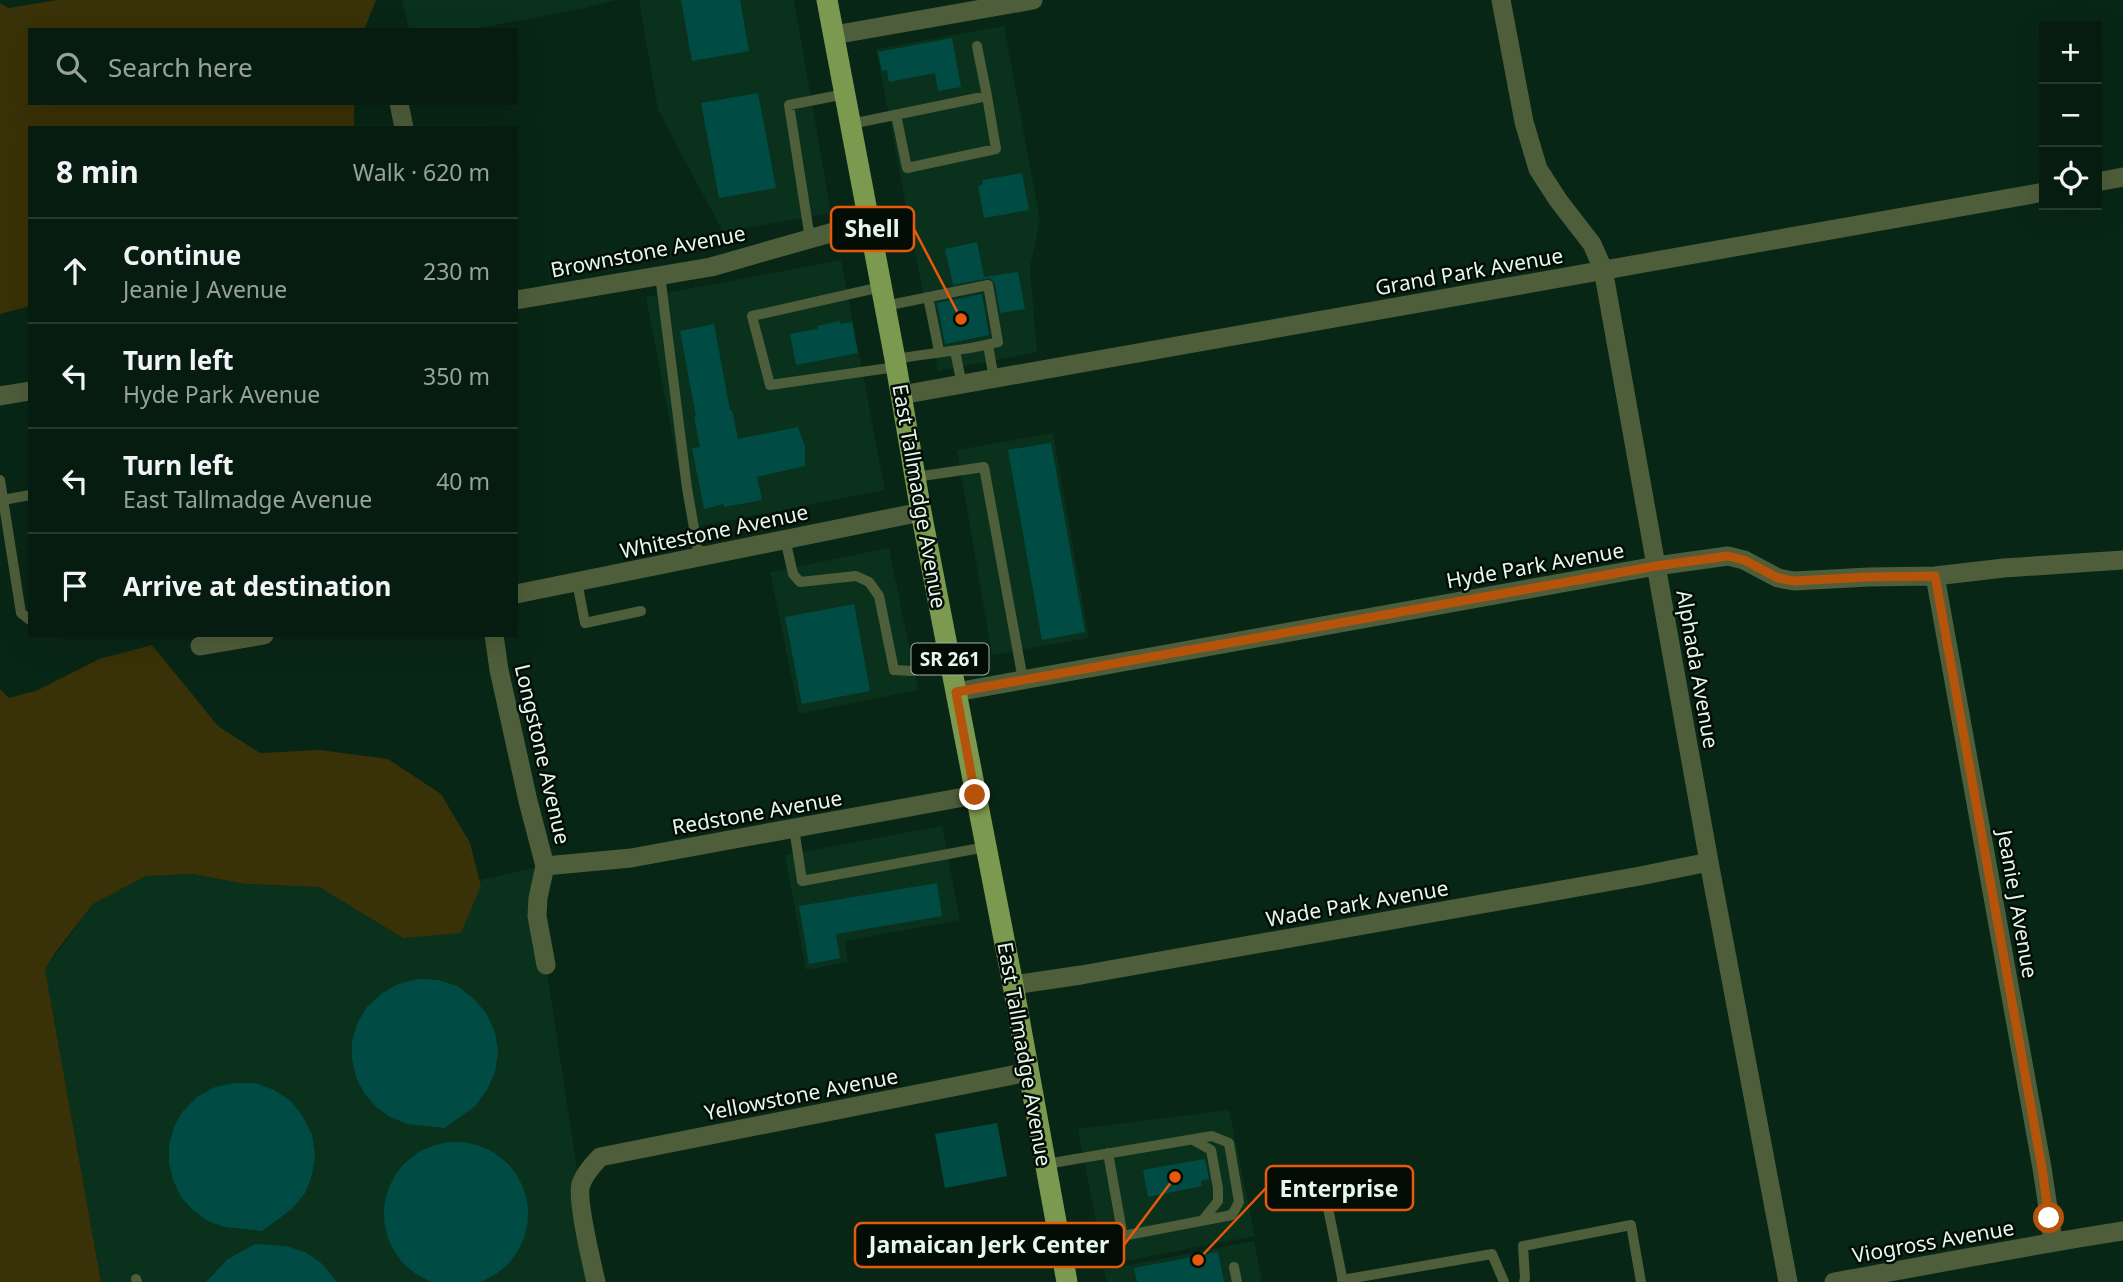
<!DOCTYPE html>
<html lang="en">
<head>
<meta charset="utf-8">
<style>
  body { margin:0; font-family:"Noto Sans",sans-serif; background:#0f2519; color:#f1f3f6 }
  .controls { position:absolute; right:21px; top:21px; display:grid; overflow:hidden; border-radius:0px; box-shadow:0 7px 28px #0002 }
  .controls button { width:63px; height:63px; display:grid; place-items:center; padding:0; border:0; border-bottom:2px solid #273a30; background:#061c10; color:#f1f3f6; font:35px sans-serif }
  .stop { position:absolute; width:21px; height:21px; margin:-16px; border:5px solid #b45309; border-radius:50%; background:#fff }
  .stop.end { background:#b45309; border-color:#fff; box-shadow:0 2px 7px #0008 }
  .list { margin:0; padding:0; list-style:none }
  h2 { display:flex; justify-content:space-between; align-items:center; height:91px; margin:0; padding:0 28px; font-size:30px }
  h2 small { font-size:23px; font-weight:400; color:#98a19f }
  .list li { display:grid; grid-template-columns:46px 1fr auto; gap:21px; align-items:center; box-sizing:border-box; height:105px; padding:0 28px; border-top:2px solid #273a30 }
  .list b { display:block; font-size:26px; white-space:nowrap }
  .list p { margin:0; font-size:23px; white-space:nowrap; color:#98a19f }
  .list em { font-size:23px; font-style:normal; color:#98a19f }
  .icon { flex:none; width:38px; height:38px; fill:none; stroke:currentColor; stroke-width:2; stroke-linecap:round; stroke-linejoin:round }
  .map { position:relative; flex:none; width:2123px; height:1282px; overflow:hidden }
  .search { position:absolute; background:#061c10; box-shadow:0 7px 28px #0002; left:28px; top:28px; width:490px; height:77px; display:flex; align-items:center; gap:18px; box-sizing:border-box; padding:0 24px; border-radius:0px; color:#98a19f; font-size:26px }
  .panel { position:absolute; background:#061c10; box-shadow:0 7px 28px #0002; left:28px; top:126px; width:490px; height:511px; border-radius:0px }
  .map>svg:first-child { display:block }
</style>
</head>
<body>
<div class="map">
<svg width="2123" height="1282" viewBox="0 0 2123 1282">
  <rect width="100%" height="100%" fill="#082616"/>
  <!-- built -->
  <path fill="#0a311c" d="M402,0H615L586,8L469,30H409Z
    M639,0H794L831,213L723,232L658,110Z
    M1004,26L1040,220L1030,267L1037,352L938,371L876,49Z
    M841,260L885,490L690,528L646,297Z
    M1053,433L1089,638L992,655L957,450Z
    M889,548L918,690L799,714L770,572Z
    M942,826L960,920L845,941L848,962L806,970L785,855Z
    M542,866L547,971L579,1183L592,1282H101L45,969L93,904L146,876L193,874L245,884L319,887L403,938L481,886L480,880Z
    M1229,1110L1255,1236L1105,1265L1078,1129Z
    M1254,1241L1262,1282H1107L1104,1270Z"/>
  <!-- green -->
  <path fill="#393107" d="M58,0H376L364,30H30V103H354V128H30V306L0,314V3L9,8Z
    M152,645L218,726L260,753L320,750L388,759L441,794L470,843L481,886L461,933L403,938L319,887L245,884L193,874L146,876L93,904L55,953L45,969L101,1282H0V689L9,698L38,690L99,659Z"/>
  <!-- building -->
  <path fill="#004c45" d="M681,0H740L749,51L692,61Z
    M952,38L961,87L938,91L935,73L889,82L887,70L882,71L878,52Z
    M758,93L776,188L719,198L701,103Z
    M1022,173L1029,210L984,218L978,186L983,184L982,180Z
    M977,242L984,277L1018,272L1025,309L1000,313L995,284L990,278L953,285L945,249Z
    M982,294L989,335L945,344L937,303Z
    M840,321V324L852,322L858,353L796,365L790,334L818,329L817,326Z
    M714,324L730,410H732L738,439L798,427L805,447V466L757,477L762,500L724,507V504L704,509L692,448L700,447L694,417L696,416L680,331Z
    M1051,443L1085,632L1042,640L1008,450Z
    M854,604L870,691L802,704L785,617Z
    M937,883L942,916L836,934L840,958L809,964L799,906Z
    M418,979L438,980L457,986L473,998L486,1013L495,1032L498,1052L495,1072L487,1090L475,1106L445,1128L408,1124L390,1117L376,1107L364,1093L356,1077L352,1059V1041L357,1024L366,1008L381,994L398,984Z
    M235,1083H255L274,1090L291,1101L303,1117L312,1135L315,1155L312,1175L305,1193L292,1209L262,1231L225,1227L208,1221L193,1210L181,1197L173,1180L169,1163V1145L174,1127L183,1111L197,1097L215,1087Z
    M997,1123L1007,1176L945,1188L935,1134Z
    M384 1214a72 72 0 1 1 144 0a72 72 0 1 1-144 0Z
    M1205,1159L1209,1179L1201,1181L1202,1186L1148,1197L1143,1170Z
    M255,1244L286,1246L305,1252L321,1263L337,1282H206L228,1259Z
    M1218,1252L1224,1282H1137L1134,1268Z"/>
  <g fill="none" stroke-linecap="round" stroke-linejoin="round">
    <!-- service -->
    <path stroke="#4e5d3a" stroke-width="10" d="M896,115L907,168L996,149L987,96
      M851,124L987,96L977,46
      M810,239L789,105L845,94
      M660,275L687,488L699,557
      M881,287L752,316L770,385L896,367
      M928,297L939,351
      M885,306L988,285L998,342C965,351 930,353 895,359
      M988,345L994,379
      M955,351L962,385
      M915,477L984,467L1023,680
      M0,480L21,613L30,620
      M3,500L30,495
      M785,539L793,574L800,582L856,576L869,582L879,596L894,670L912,671L951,666
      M577,582L585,623L641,611
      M794,828L802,881L986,847
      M1193,1140L1211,1150L1218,1188V1201L1203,1220
      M1108,1153L1123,1237
      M1046,1164L1212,1136L1229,1143L1239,1202L1232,1215L1060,1248
      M1328,1208L1343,1282
      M1234,1267L1237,1282
      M136,1279L137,1282
      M1342,1280L1492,1254L1504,1282
      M1524,1282L1525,1278L1523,1246L1631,1225L1641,1282"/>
    <!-- minor -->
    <path stroke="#4e5d3a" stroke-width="19" d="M1501,0L1524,122L1538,169L1558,200L1592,244L1603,269L1709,862L1788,1282
      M834,35L1033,0
      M399,103L404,128
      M2097,182L2123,177
      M516,300L711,267L869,222
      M901,395L2044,192
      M0,396L30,391
      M1935,576L2042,1168L2053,1241
      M516,594L921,512
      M494,635L499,670L528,801L545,866L538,898L537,916L546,965
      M200,646L264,635
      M956,692L1656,566L1728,556L1744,560L1778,578L1794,581L1869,577L1935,576L2004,568L2123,560
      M545,866L631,858L975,795
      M1013,985L1081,975L1640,876L1709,862
      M596,1282C592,1265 576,1198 581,1184C585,1173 592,1166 600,1157L1028,1072
      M1834,1282C1930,1265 2026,1246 2123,1231"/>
    <!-- primary -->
    <path stroke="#7c9a4f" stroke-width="21" d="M827,0L895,359L921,512L1013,985L1067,1282"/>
  </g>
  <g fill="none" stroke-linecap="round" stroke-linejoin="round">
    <!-- route -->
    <path stroke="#b45309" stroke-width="9" d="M975,795L956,692L1656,566L1728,556L1744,560L1778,578L1794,581L1869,577L1935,576L2042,1168L2049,1218"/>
  </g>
  <g text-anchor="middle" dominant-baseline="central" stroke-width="5" stroke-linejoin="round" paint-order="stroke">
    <!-- shield labels -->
    <rect fill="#030d06" stroke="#a2b2a7" stroke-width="2" x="911.5" y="643.5" width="77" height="31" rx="5"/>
    <g font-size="19" font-weight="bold" fill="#e6f8ec">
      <text x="950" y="659">SR 261</text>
    </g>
    <!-- street labels -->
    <g font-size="21" fill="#e6f8ec" stroke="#030d06">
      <text transform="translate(648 251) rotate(-11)">Brownstone Avenue</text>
      <text transform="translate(1469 271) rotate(-10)">Grand Park Avenue</text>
      <text transform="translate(920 496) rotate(80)">East Tallmadge Avenue</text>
      <text transform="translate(714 531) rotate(-12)">Whitestone Avenue</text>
      <text transform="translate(1535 565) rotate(-10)">Hyde Park Avenue</text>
      <text transform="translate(1698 669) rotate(80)">Alphada Avenue</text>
      <text transform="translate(543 754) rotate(77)">Longstone Avenue</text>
      <text transform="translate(757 812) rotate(-10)">Redstone Avenue</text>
      <text transform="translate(1357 903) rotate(-10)">Wade Park Avenue</text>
      <text transform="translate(2018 904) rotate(80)">Jeanie J Avenue</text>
      <text transform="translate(1025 1054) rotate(80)">East Tallmadge Avenue</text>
      <text transform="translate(801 1094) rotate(-11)">Yellowstone Avenue</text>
      <text transform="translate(1933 1241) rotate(-10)">Viogross Avenue</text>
    </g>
  </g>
  <!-- callouts -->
  <path fill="none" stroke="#e8590c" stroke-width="2.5" d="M961 319L914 229M1198 1260L1266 1188M1175 1177L1124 1245"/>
  <g fill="#e8590c" stroke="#030d06" stroke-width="2.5">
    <circle cx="961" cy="319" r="7"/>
    <circle cx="1198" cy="1260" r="7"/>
    <circle cx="1175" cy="1177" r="7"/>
  </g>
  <g fill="#030d06" stroke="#e8590c" stroke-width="2.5">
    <rect x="831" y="207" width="83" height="44" rx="7"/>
    <rect x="1266" y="1166" width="147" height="44" rx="7"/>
    <rect x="855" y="1223" width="269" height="44" rx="7"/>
  </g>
  <g font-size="23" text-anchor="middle" font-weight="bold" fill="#e6f8ec">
    <text x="872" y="237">Shell</text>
    <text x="1339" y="1197">Enterprise</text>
    <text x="989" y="1253">Jamaican Jerk Center</text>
  </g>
</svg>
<div class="controls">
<button>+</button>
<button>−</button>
<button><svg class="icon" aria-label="locate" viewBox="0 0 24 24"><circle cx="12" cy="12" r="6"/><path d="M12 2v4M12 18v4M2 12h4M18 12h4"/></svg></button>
</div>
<div class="stop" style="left:2049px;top:1218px"></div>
<div class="stop end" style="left:975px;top:795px"></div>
<div class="search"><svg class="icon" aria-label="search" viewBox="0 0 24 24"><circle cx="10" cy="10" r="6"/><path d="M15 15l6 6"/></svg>Search here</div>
<section class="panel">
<h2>8 min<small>Walk · 620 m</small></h2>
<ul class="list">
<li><svg class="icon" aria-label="ahead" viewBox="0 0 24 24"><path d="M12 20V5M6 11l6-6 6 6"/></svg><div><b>Continue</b><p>Jeanie J Avenue</p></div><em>230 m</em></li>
<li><svg class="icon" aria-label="left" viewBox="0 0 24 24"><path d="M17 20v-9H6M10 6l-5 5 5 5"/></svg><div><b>Turn left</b><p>Hyde Park Avenue</p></div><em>350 m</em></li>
<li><svg class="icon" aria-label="left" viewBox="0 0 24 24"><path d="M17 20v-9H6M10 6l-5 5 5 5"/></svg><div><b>Turn left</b><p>East Tallmadge Avenue</p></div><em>40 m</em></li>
<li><svg class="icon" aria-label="arrive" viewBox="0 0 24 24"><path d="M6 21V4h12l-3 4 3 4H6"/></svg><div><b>Arrive at destination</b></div></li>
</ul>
</section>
</div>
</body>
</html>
